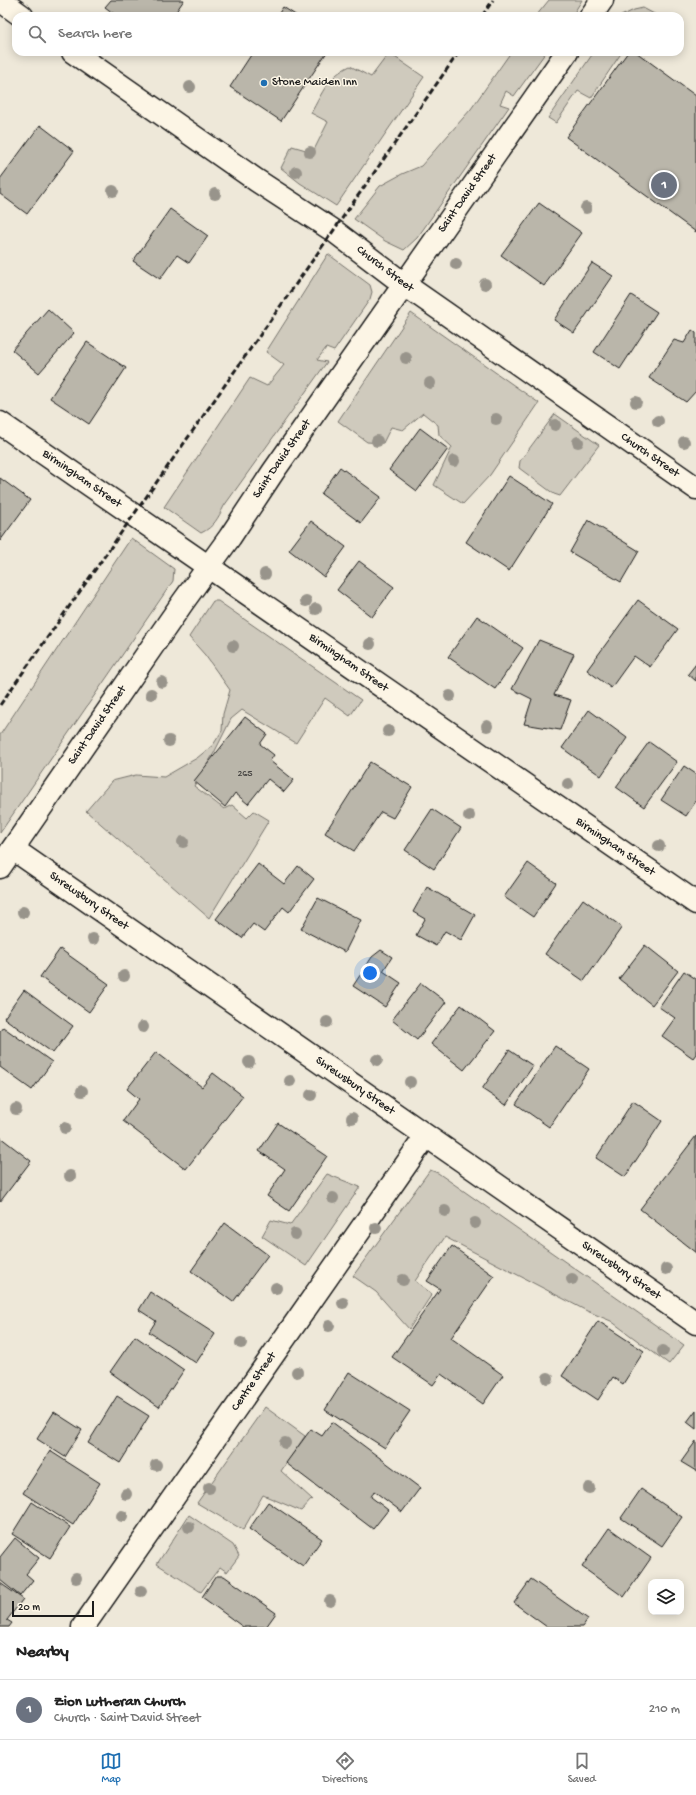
<!DOCTYPE html>
<html lang="en">
<head>
<meta charset="utf-8">
<style>
  body { margin:0; font-family:"Gochi Hand",sans-serif; background:#f6f6f6; color:#222 }
  .controls { position:absolute; right:12px; bottom:12px; display:grid; overflow:hidden; border-radius:8px; box-shadow:0 2px 10px #0003 }
  .controls button { width:36px; height:36px; display:grid; place-items:center; padding:0; border:0; border-bottom:1px solid #e0e0e0; background:#fff; color:#222; font:20px sans-serif }
  .scale { position:absolute; left:12px; bottom:10px; width:82px; box-sizing:border-box; padding-left:4px; border:2px solid #1c1c1c; border-top:0; font-size:11px; line-height:14px; white-space:nowrap; color:#1c1c1c; -webkit-text-stroke:3px #fcf5e5; paint-order:stroke }
  .you { position:absolute; left:370px; top:973px; width:14px; height:14px; margin:-10px; border:3px solid #fff; border-radius:50%; background:#1a73e8; box-shadow:0 0 0 6px #1a73e833 }
  .badge { display:grid; place-items:center; width:26px; height:26px; border-radius:50%; background:#1f6fb2; color:#fff; font-size:13px; font-weight:700 }
  .pin { position:absolute; translate:-50% -50%; border:2px solid #fff; box-shadow:0 1px 4px #0006 }
  .list { margin:0; padding:0; list-style:none }
  h2 { display:flex; justify-content:space-between; align-items:center; height:52px; margin:0; padding:0 16px; font-size:17px }
  h2 small { font-size:13px; font-weight:400; color:#767676 }
  .list li { display:grid; grid-template-columns:26px 1fr auto; gap:12px; align-items:center; box-sizing:border-box; height:60px; padding:0 16px; border-top:1px solid #e0e0e0 }
  .list b { display:block; font-size:15px; white-space:nowrap }
  .list p { margin:0; font-size:13px; white-space:nowrap; color:#767676 }
  .list em { font-size:13px; font-style:normal; color:#767676 }
  .icon { flex:none; width:22px; height:22px; fill:none; stroke:currentColor; stroke-width:2; stroke-linecap:round; stroke-linejoin:round }
  .map { position:relative; flex:none; width:696px; height:1627px; overflow:hidden }
  .search { position:absolute; background:#fff; box-shadow:0 2px 10px #0003; left:12px; right:12px; top:12px; height:44px; display:flex; align-items:center; gap:10px; box-sizing:border-box; padding:0 14px; border-radius:12px; color:#767676; font-size:15px }
  .sheet { height:112px; background:#fff }
  nav { display:flex; justify-content:space-around; align-items:center; box-sizing:border-box; height:56px; border-top:1px solid #e0e0e0; background:#fff; font-size:11px; color:#767676 }
  nav a { display:grid; justify-items:center; gap:2px }
  nav .on { color:#1f6fb2 }
  .map>svg:first-child { display:block }
</style>
</head>
<body>
<div class="map">
<svg width="696" height="1627" viewBox="0 0 696 1627">
  <rect width="100%" height="100%" fill="#eee8d9"/>
  <filter id="ink" filterUnits="userSpaceOnUse"><feTurbulence type="fractalNoise" baseFrequency=".025" numOctaves="2"/><feDisplacementMap in="SourceGraphic" scale="8" xChannelSelector="R" yChannelSelector="G"/><feConvolveMatrix kernelMatrix="1 2 1 2 8 2 1 2 1" color-interpolation-filters="sRGB"/></filter>
  <g filter="url(#ink)">
    <!-- green -->
    <path fill="#cfcabd" stroke="#76736c" d="M549,0H582L572,16H536Z
      M643,8L658,16H621L634,10Z
      M511,52H546L514,96L506,91L500,104L509,107L417,238L404,250L385,241L354,219L380,186L402,174L421,166L471,109Z
      M594,52H622L591,98L578,91L556,123L548,118Z
      M389,53L424,77L336,206L300,183L281,168L292,146L313,152L328,122L311,113C323,92 327,77 350,66L371,77Z
      M328,254L370,285L372,292L370,299L334,351L326,348L317,360L327,362L224,506C218,518 214,527 201,533L164,507L250,378L267,386L284,365L266,352Z
      M411,313L539,403L490,475L463,504L434,485L452,447L439,435L438,425L423,413L403,430L391,427L383,443L367,442L338,421Z
      M555,414L599,445L560,496L554,494L519,468L520,461Z
      M131,538L174,569L173,581L0,833V735Z
      M213,601H218L361,700L350,716L325,698L296,743L242,710L231,719L214,753L194,786L224,809L232,805L247,818L254,811L269,820L209,918L86,811L112,781L136,775L164,777L197,758L213,745L222,731L223,714L230,690L205,655L189,637Z
      M430,1170L438,1173L684,1345L669,1364L611,1321L587,1311L445,1237L415,1281L432,1294L409,1329L376,1292L353,1276Z
      M327,1174L360,1187L306,1266L262,1236L271,1220L290,1225Z
      M265,1407L305,1436L281,1471L312,1499L301,1511L263,1495L243,1530L197,1503Z
      M189,1515L233,1545L239,1556L227,1572L220,1567L201,1592L157,1564Z"/>
    <!-- building -->
    <path fill="#bab6aa" stroke="#1c1c1c" d="M111,0H184L173,16H117L105,7Z
      M283,7L297,16H277Z
      M253,52H327L281,121L230,87Z
      M628,52H636L696,96V232L566,137Z
      M40,125L74,151L27,214L0,194V179Z
      M539,203L582,233L544,286L501,255Z
      M170,209L208,236L189,263L177,255L160,279L133,261Z
      M592,263L613,276L574,333L554,320Z
      M631,295L657,312L620,369L594,352Z
      M48,309L74,333L39,373L12,350Z
      M692,330L696,333V391L686,402L649,378L674,340L684,343Z
      M87,342L126,368L89,424L50,398Z
      M420,428L448,449L417,491L389,470Z
      M340,467L381,497L361,523L321,494Z
      M509,476L552,504L509,571L466,542Z
      M0,478L30,500L0,541Z
      M588,520L639,551L621,582L570,552Z
      M311,521L346,547L324,577L289,550Z
      M359,561L394,587L372,617L337,590Z
      M638,600L678,629L650,667L634,656L611,688L587,670Z
      M477,616L523,648L495,689L448,657Z
      M539,640L574,654L554,695L571,700L560,730L524,724L532,699L512,689Z
      M696,664V681L688,674Z
      M589,710L627,738L601,776L562,748Z
      M245,717L267,734L260,744L274,755L270,761L294,780L284,792L268,779L248,804L235,793L225,807L194,781Z
      M649,742L677,762L644,807L616,787Z
      M370,762L412,787L393,818L381,812L354,851L325,833Z
      M684,766L696,774V801L686,816L661,800Z
      M432,809L461,828L434,869L405,850Z
      M528,863L556,883L533,917L504,897Z
      M258,864L284,884L298,866L314,879L289,912L283,907L264,932L253,924L242,938L216,919Z
      M427,887L475,915L461,940L445,931L436,946L416,935L425,919L413,912Z
      M318,898L361,920L345,952L301,929Z
      M583,899L622,927L584,981L545,954Z
      M645,945L678,971L652,1005L619,979Z
      M60,949L109,984L89,1012L40,977Z
      M381,950L392,957L383,971L401,983L385,1007L353,986L372,957Z
      M684,971L696,979V1054L693,1058L662,1036L675,1018L659,1007Z
      M421,983L446,1002L417,1040L392,1020Z
      M24,990L73,1026L53,1053L4,1018Z
      M461,1005L495,1031L464,1070L431,1044Z
      M3,1027L52,1062L32,1090L0,1067V1031Z
      M555,1046L589,1069L549,1127L516,1104Z
      M509,1050L533,1066L506,1105L482,1089Z
      M156,1052L202,1087L213,1073L243,1096L186,1169L123,1121L139,1099L127,1089Z
      M633,1101L662,1121L625,1177L596,1158Z
      M278,1123L327,1156L289,1211L267,1196L285,1169L259,1151Z
      M696,1136V1253L640,1209Z
      M0,1137L31,1161L0,1202Z
      M225,1223L268,1255L233,1302L191,1271Z
      M452,1246L494,1276L451,1338L503,1375L483,1404L441,1374L433,1385L392,1357L440,1289L427,1281Z
      M150,1292L215,1334L196,1363L149,1332L156,1321L139,1310Z
      M598,1321L644,1351L623,1384L613,1377L598,1400L562,1376Z
      M135,1336L184,1370L159,1407L110,1372Z
      M349,1372L410,1411L385,1448L325,1410Z
      M117,1396L149,1416L120,1463L88,1443Z
      M696,1410V1429L687,1422Z
      M54,1412L82,1430L65,1457L37,1439Z
      M332,1422L420,1488L402,1512L374,1491L371,1497L388,1510L373,1529L286,1463L311,1429L322,1436Z
      M696,1441V1471L681,1462Z
      M50,1451L100,1483L73,1525L23,1493Z
      M641,1489L682,1517L662,1546L621,1518Z
      M32,1502L70,1527L50,1558L12,1534Z
      M268,1502L322,1539L303,1566L249,1529Z
      M609,1528L651,1558L624,1597L582,1567Z
      M15,1538L39,1558L26,1574L33,1580L20,1596L0,1580V1557Z
      M216,1576H224L276,1613L266,1627H243L202,1597Z
      M531,1579L588,1619L582,1627H547L514,1603Z
      M0,1583L23,1599L7,1620L12,1623L9,1627H0Z"/>
    <g fill="none" stroke-linecap="round" stroke-linejoin="round">
      <!-- minor casing -->
      <g stroke="#1c1c1c" stroke-width="25">
        <g id="minor">
          <path d="M0,0L22,16"/>
          <path d="M591,16L602,0"/>
          <path id="s1" d="M73,52L256,180L334,231L405,285L696,488"/>
          <path id="s2" d="M0,423L696,903"/>
          <path id="s3" d="M13,849L696,1323"/>
          <path id="s4" d="M0,867L183,602L230,537L273,472L567,52"/>
          <path id="s5" d="M83,1627L426,1136"/>
        </g>
      </g>
      <!-- minor -->
      <use href="#minor" stroke="#fcf5e5" stroke-width="22"/>
      <!-- rail -->
      <path stroke="#1c1c1c" stroke-width="3" stroke-dasharray="6 3" stroke-linecap="butt" d="M482,16L493,0
        M0,705L459,52"/>
    </g>
    <!-- trees -->
    <g fill="#98948b">
      <circle cx="190" cy="87" r="6"/>
      <circle cx="310" cy="152" r="6"/>
      <circle cx="296" cy="172" r="6"/>
      <circle cx="113" cy="191" r="6"/>
      <circle cx="215" cy="194" r="6"/>
      <circle cx="586" cy="208" r="6"/>
      <circle cx="456" cy="264" r="6"/>
      <circle cx="485" cy="284" r="6"/>
      <circle cx="406" cy="358" r="6"/>
      <circle cx="430" cy="383" r="6"/>
      <circle cx="636" cy="402" r="6"/>
      <circle cx="496" cy="419" r="6"/>
      <circle cx="658" cy="421" r="6"/>
      <circle cx="555" cy="425" r="6"/>
      <circle cx="377" cy="441" r="6"/>
      <circle cx="578" cy="442" r="6"/>
      <circle cx="684" cy="442" r="6"/>
      <circle cx="454" cy="461" r="6"/>
      <circle cx="265" cy="574" r="6"/>
      <circle cx="306" cy="601" r="6"/>
      <circle cx="316" cy="609" r="6"/>
      <circle cx="370" cy="644" r="6"/>
      <circle cx="233" cy="646" r="6"/>
      <circle cx="162" cy="682" r="6"/>
      <circle cx="151" cy="694" r="6"/>
      <circle cx="450" cy="696" r="6"/>
      <circle cx="487" cy="726" r="6"/>
      <circle cx="388" cy="731" r="6"/>
      <circle cx="169" cy="741" r="6"/>
      <circle cx="568" cy="784" r="6"/>
      <circle cx="469" cy="816" r="6"/>
      <circle cx="183" cy="842" r="6"/>
      <circle cx="659" cy="846" r="6"/>
      <circle cx="23" cy="912" r="6"/>
      <circle cx="93" cy="939" r="6"/>
      <circle cx="124" cy="976" r="6"/>
      <circle cx="327" cy="1022" r="6"/>
      <circle cx="143" cy="1027" r="6"/>
      <circle cx="377" cy="1060" r="6"/>
      <circle cx="249" cy="1062" r="6"/>
      <circle cx="290" cy="1081" r="6"/>
      <circle cx="410" cy="1082" r="6"/>
      <circle cx="82" cy="1091" r="6"/>
      <circle cx="311" cy="1095" r="6"/>
      <circle cx="16" cy="1109" r="6"/>
      <circle cx="352" cy="1118" r="6"/>
      <circle cx="65" cy="1128" r="6"/>
      <circle cx="70" cy="1176" r="6"/>
      <circle cx="333" cy="1198" r="6"/>
      <circle cx="445" cy="1211" r="6"/>
      <circle cx="475" cy="1223" r="6"/>
      <circle cx="376" cy="1228" r="6"/>
      <circle cx="295" cy="1234" r="6"/>
      <circle cx="666" cy="1269" r="6"/>
      <circle cx="572" cy="1279" r="6"/>
      <circle cx="403" cy="1280" r="6"/>
      <circle cx="276" cy="1288" r="6"/>
      <circle cx="343" cy="1303" r="6"/>
      <circle cx="329" cy="1326" r="6"/>
      <circle cx="241" cy="1343" r="6"/>
      <circle cx="663" cy="1351" r="6"/>
      <circle cx="297" cy="1372" r="6"/>
      <circle cx="548" cy="1378" r="6"/>
      <circle cx="285" cy="1443" r="6"/>
      <circle cx="156" cy="1465" r="6"/>
      <circle cx="209" cy="1488" r="6"/>
      <circle cx="589" cy="1488" r="6"/>
      <circle cx="126" cy="1494" r="6"/>
      <circle cx="122" cy="1516" r="6"/>
      <circle cx="189" cy="1527" r="6"/>
      <circle cx="76" cy="1578" r="6"/>
      <circle cx="141" cy="1591" r="6"/>
      <circle cx="330" cy="1601" r="6"/>
    </g>
  </g>
  <!-- markers -->
  <circle fill="#1f6fb2" stroke="#fcf5e5" stroke-width="1.5" cx="264" cy="83" r="4"/>
  <g text-anchor="middle" dominant-baseline="central" stroke-width="3" stroke-linejoin="round" paint-order="stroke">
    <!-- number labels -->
    <g font-size="10" fill="#444240">
      <text x="245" y="774">265</text>
    </g>
    <!-- poi labels -->
    <g font-size="12" fill="#1c1c1c" stroke="#fcf5e5" text-anchor="start">
      <text x="272" y="83">Stone Maiden Inn</text>
    </g>
    <!-- street labels -->
    <g font-size="12" fill="#1c1c1c" stroke="#fcf5e5">
      <text stroke="none"><textPath href="#s4" startOffset="820">Saint David Street</textPath></text>
      <text stroke="none"><textPath href="#s1" startOffset="380">Church Street</textPath></text>
      <text stroke="none"><textPath href="#s1" startOffset="704">Church Street</textPath></text>
      <text stroke="none"><textPath href="#s4" startOffset="496">Saint David Street</textPath></text>
      <text stroke="none"><textPath href="#s2" startOffset="99">Birmingham Street</textPath></text>
      <text stroke="none"><textPath href="#s2" startOffset="423">Birmingham Street</textPath></text>
      <text stroke="none"><textPath href="#s4" startOffset="172">Saint David Street</textPath></text>
      <text stroke="none"><textPath href="#s2" startOffset="747">Birmingham Street</textPath></text>
      <text stroke="none"><textPath href="#s3" startOffset="92">Shrewsbury Street</textPath></text>
      <text stroke="none"><textPath href="#s3" startOffset="416">Shrewsbury Street</textPath></text>
      <text stroke="none"><textPath href="#s3" startOffset="740">Shrewsbury Street</textPath></text>
      <text stroke="none"><textPath href="#s5" startOffset="299">Centre Street</textPath></text>
    </g>
  </g>
</svg>
<div class="controls">
<button><svg class="icon" aria-label="layers" viewBox="0 0 24 24"><path d="M12 4l9 5-9 5-9-5zM3 14l9 5 9-5"/></svg></button>
</div>
<div class="scale">20 m</div>
<div class="you"></div>
<div class="pin badge" style="left:664px;top:185px;background:#6b7280">1</div>
<div class="search"><svg class="icon" aria-label="search" viewBox="0 0 24 24"><circle cx="10" cy="10" r="6"/><path d="M15 15l6 6"/></svg>Search here</div>
</div>
<section class="sheet">
<h2>Nearby<small></small></h2>
<ul class="list">
<li><span class="badge" style="background:#6b7280">1</span><div><b>Zion Lutheran Church</b><p>Church · Saint David Street</p></div><em>210 m</em></li>
</ul>
</section>
<nav>
<a class="on"><svg class="icon" aria-label="map" viewBox="0 0 24 24"><path d="M3 6l6-2 6 2 6-2v14l-6 2-6-2-6 2zM9 4v14M15 6v14"/></svg>Map</a>
<a><svg class="icon" aria-label="directions" viewBox="0 0 24 24"><path d="M12 3l9 9-9 9-9-9zM9 14v-3h6M13 9l2 2-2 2"/></svg>Directions</a>
<a><svg class="icon" aria-label="saved" viewBox="0 0 24 24"><path d="M7 4h10v16l-5-4-5 4z"/></svg>Saved</a>
</nav>
</body>
</html>
